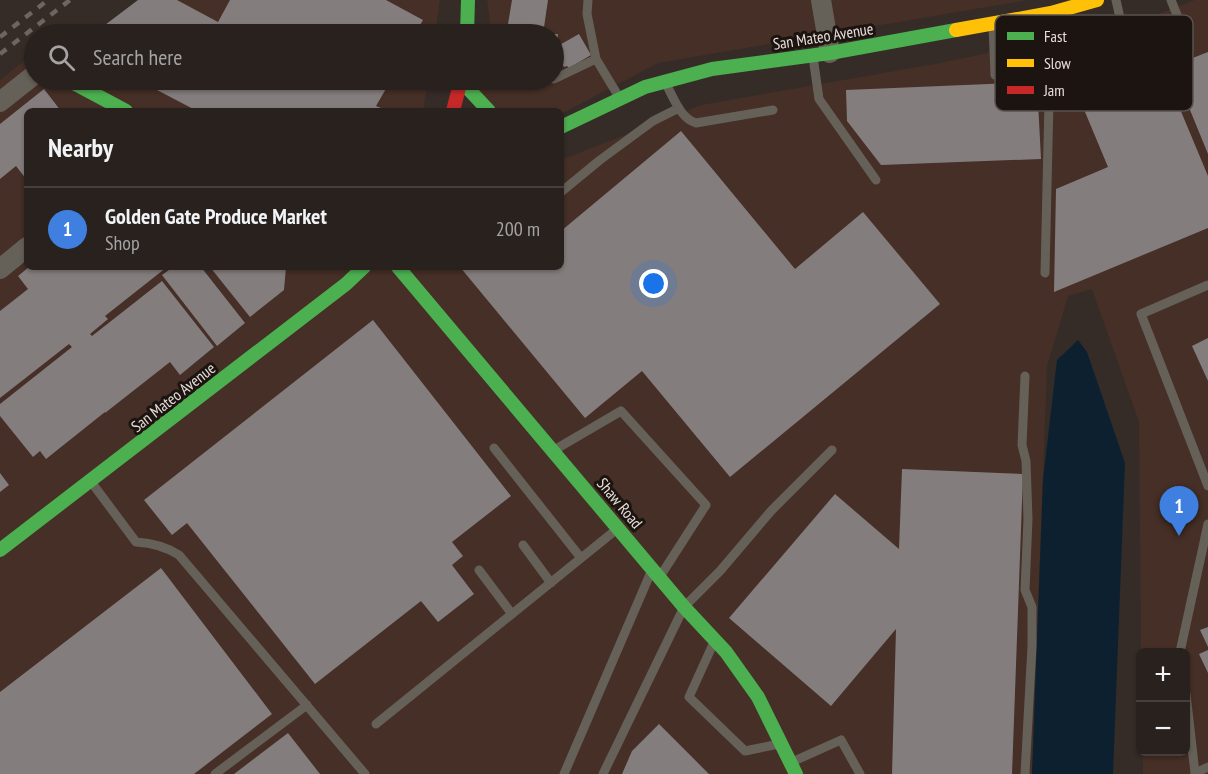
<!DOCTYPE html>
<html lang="en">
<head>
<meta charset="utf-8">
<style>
  body { margin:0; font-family:"PT Sans Narrow",sans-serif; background:#302927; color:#f1f3f6 }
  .controls { position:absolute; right:18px; bottom:18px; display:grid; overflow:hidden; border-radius:9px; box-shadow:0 2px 4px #0004 }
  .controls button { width:54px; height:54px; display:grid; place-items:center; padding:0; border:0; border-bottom:2px solid #443e3c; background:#28211e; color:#f1f3f6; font:30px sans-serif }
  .you { position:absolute; left:654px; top:284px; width:21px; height:21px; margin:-15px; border:4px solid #fff; border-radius:50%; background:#1a73e8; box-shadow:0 0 0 9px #1a73e833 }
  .badge { display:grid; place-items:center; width:39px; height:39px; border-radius:50%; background:#8c9099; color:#fff; font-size:20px; font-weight:700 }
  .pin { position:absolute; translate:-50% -50px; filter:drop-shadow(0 2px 3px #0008) }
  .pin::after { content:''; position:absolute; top:32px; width:21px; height:18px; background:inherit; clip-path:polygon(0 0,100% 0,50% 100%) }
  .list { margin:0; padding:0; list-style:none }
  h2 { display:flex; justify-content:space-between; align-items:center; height:78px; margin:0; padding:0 24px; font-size:26px }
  h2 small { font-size:20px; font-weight:400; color:#a5a3a4 }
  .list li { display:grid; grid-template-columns:39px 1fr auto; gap:18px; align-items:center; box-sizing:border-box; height:84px; padding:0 24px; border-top:2px solid #443e3c }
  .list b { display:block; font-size:22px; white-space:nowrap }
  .list p { margin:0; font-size:20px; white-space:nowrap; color:#a5a3a4 }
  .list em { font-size:20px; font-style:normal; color:#a5a3a4 }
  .icon { flex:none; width:33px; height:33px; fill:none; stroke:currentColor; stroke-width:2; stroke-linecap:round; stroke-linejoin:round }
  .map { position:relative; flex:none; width:1208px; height:774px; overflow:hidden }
  .search { position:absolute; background:#28211e; box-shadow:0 2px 4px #0004; left:24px; top:24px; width:540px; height:66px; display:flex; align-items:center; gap:15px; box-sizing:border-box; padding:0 21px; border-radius:33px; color:#a5a3a4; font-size:22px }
  .panel { position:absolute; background:#28211e; box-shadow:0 2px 4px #0004; left:24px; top:108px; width:540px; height:162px; border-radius:9px }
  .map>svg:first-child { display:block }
</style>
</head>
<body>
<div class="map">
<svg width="1208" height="774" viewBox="0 0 1208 774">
  <rect width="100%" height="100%" fill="#352c28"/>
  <!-- built -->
  <path fill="#452f26" d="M148,0H440L435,34H101Z
    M487,0H1028L658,63L561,114V111H486L475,101L480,80H554V34H492Z
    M1195,0H1208V774H1143V752H1186V652H1141L1139,422L1092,289L1068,296L1047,366L1032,774H0V80L34,53V80H428L423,111H27V267H561V160L701,105L935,64L1138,22Z"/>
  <!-- water -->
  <path fill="#0d202f" d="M1078,340L1087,352L1125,463L1113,774H1032L1043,479L1057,360Z"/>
  <!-- building -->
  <path fill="#847d7e" d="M138,0H177L218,22L230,0H386L423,20L415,34H93Z
    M512,0H548L543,34H527L528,28L508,24Z
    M554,34H558L555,55H554Z
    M579,34L591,55L569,68L567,66L564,67L556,53L559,51L556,47Z
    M1208,52V154L1172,66Z
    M1157,54L1208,176V228L1054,292L1056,189L1108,167L1075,88Z
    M138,80H391L376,106L381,108L379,111H197Z
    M1037,82L1041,159L881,165L847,121L846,90Z
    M44,89L61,111H27V180L16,166L0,179V124Z
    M681,131L795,269L863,212L940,304L730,477L642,371L585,418L460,267H561V231Z
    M29,267H167L105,316L108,319L90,334L92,336L162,281L214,347L180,375L170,362L105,413V412L46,459L40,451L33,457L0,416V404L72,347L69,344L0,398V311L28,289L18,276Z
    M173,267H201L245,323L217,346L162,275Z
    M210,267H286L284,290L250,317Z
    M373,320L511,496L452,542L463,556L452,565L474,594L438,622L421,601L315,684L187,523L172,535L144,500Z
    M1208,338V381L1192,346Z
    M902,469L1023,474L1012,774H892L896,629L831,706L729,618L835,494L899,549Z
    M0,473L9,485L0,492Z
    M161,568L272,714L194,774H0V692Z
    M1208,627V647L1200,630Z
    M1208,650V673L1199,654Z
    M659,724L709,774H622L632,751Z
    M288,733L320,774H234Z"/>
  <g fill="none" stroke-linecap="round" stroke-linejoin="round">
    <!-- lane -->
    <path stroke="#666158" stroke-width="9" d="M588,0L587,14L596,59
      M1116,0L1127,49
      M1171,0L1189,45
      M993,26L995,75
      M813,57L819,99L876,180
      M554,79L596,59L619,97
      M666,84C674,98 680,118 696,123L773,110
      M561,192L600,160L653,121L679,108
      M1045,273L1051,15
      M1208,285L1141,314L1208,486
      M494,448L581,558
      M556,449L621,411L706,505L661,575
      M92,483L136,542C152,543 165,546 179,555L365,774
      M523,545L551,583
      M479,570L512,614
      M714,642L689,697L745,751L779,744
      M1180,652L1208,524
      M1186,694L1195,773L1208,767
      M376,724L617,529
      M794,761L841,740L860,774
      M215,774L307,705
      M564,774L651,572
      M603,774L684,607L720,571L771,511L832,450
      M1025,774L1032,646V607L1025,590L1028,519L1026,461L1022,445L1025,376"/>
    <!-- street -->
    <path stroke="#666158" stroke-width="20" d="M821,0L830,53
      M0,102L34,75
      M0,269L27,247"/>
    <!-- fast -->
    <path stroke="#4caf50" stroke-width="14" d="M467,34L468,0
      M68,80L126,111
      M461,81L489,111
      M561,127L645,87L712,69L830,53L956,30
      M398,267L684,607L726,652L758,697L796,774
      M0,550L346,284L364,267"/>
    <!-- slow -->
    <path stroke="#ffc107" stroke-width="14" d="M956,30L1051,13L1097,0"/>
    <!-- jam -->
    <path stroke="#c62828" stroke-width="14" d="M453,111L461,80"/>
    <!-- rail -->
    <path stroke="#6b665f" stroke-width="4.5" stroke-dasharray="8 8" stroke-linecap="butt" d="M0,37L48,0
      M0,54L70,0"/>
  </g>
  <g text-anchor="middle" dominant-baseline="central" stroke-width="6" stroke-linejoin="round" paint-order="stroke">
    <!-- street labels -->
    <g font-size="16" fill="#e9ded9" stroke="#1c1411">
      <text transform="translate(823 36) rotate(-9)">San Mateo Avenue</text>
      <text transform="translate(173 397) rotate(-38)">San Mateo Avenue</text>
      <text transform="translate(620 503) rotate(50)">Shaw Road</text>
    </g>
  </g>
  <!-- legend -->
  <rect x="995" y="15" width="198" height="96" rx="9" fill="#1c1411" stroke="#5a514d" stroke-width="1.5"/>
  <rect x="1007" y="32" width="27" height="8" fill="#4caf50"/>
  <rect x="1007" y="59" width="27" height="8" fill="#ffc107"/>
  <rect x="1007" y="86" width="27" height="8" fill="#c62828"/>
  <g font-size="16" fill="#e9ded9">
    <text x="1044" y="42">Fast</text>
    <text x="1044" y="69">Slow</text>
    <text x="1044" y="96">Jam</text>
  </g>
</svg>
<div class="controls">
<button>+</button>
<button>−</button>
</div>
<div class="you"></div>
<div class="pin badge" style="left:1179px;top:536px;background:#3f7fe0">1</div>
<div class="search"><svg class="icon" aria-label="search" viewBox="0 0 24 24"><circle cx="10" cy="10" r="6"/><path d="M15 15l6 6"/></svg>Search here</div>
<section class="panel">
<h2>Nearby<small></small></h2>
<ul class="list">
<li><span class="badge" style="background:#3f7fe0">1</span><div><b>Golden Gate Produce Market</b><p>Shop</p></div><em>200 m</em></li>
</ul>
</section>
</div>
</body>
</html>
